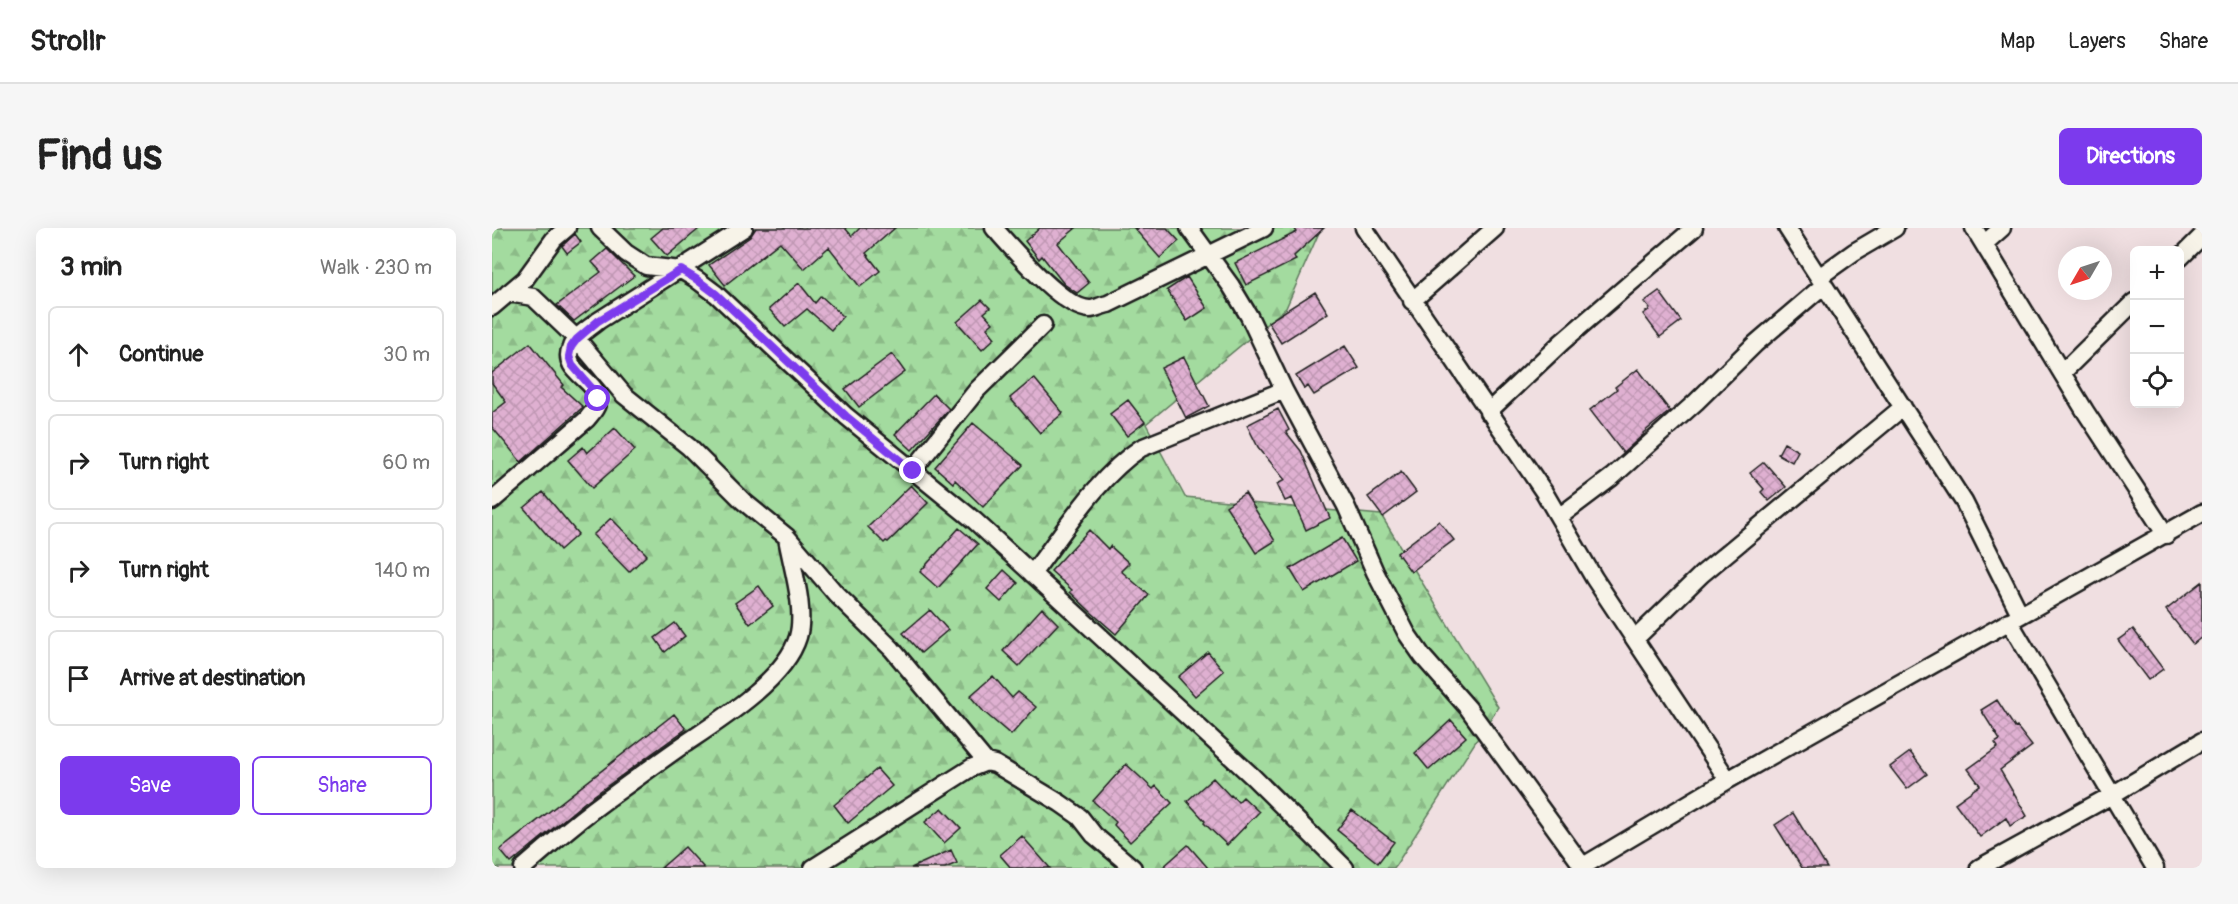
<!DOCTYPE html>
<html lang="en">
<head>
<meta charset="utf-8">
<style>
  body { margin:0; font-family:Pangolin,sans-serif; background:#f6f6f6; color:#222 }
  .controls { position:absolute; right:18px; top:18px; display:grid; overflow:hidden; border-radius:9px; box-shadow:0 6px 24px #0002 }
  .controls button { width:54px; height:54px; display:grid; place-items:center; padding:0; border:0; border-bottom:2px solid #e0e0e0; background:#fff; color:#222; font:30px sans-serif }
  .compass { position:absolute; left:1566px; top:18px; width:54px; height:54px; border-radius:50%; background:#fff; box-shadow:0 6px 24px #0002; rotate:231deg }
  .stop { position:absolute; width:18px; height:18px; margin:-14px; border:4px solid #7c3aed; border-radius:50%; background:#fff }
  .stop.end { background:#7c3aed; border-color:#fff; box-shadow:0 2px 6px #0008 }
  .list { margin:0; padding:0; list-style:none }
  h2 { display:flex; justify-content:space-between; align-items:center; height:78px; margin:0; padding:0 24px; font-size:26px }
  h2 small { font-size:20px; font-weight:400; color:#767676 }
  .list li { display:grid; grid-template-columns:39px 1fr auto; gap:18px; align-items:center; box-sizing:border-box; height:96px; margin:0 12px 12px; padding:0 12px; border:2px solid #e0e0e0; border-radius:9px }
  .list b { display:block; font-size:22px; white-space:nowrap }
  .list em { font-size:20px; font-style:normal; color:#767676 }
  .actions { display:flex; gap:12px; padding:18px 24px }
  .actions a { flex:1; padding:14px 0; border:2px solid #7c3aed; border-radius:9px; text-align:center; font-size:21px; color:#7c3aed }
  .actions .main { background:#7c3aed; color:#fff }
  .icon { flex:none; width:33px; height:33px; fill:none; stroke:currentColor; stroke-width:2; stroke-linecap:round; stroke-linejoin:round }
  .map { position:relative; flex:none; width:1710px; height:640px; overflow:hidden; border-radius:9px }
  header { display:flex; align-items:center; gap:36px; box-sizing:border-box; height:84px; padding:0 30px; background:#fff; border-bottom:2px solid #e0e0e0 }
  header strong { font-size:28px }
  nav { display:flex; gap:33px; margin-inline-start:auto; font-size:21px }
  .intro { display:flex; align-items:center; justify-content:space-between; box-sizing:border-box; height:144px; padding:0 36px }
  h1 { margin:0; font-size:42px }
  .button { padding:15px 27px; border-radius:9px; background:#7c3aed; color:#fff; font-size:21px; font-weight:700 }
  main { display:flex; gap:36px; padding:0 36px }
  aside { flex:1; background:#fff; border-radius:9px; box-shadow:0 6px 24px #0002 }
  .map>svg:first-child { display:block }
</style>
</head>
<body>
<header>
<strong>Strollr</strong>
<nav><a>Map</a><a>Layers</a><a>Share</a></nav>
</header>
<div class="intro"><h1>Find us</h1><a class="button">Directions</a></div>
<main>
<aside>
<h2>3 min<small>Walk · 230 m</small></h2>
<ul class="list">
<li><svg class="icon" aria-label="ahead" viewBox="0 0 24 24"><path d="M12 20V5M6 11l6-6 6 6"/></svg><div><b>Continue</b></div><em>30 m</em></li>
<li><svg class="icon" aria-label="right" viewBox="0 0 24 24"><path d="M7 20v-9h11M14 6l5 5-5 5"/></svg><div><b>Turn right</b></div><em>60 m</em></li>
<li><svg class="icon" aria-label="right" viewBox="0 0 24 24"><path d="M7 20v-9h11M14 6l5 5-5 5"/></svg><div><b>Turn right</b></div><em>140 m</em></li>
<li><svg class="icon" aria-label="arrive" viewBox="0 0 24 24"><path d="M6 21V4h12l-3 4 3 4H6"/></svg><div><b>Arrive at destination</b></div></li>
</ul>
<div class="actions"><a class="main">Save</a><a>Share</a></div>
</aside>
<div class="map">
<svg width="1710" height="640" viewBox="0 0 1710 640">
  <defs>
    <pattern id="forest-firs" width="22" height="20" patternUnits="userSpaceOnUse" patternTransform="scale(1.5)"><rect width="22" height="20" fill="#a3db9f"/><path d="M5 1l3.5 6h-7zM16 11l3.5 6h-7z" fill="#8cbb88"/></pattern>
    <pattern id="building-cross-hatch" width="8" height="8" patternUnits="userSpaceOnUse" patternTransform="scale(1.5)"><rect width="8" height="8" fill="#dfb0d1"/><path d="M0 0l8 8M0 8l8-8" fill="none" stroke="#bf97b3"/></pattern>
  </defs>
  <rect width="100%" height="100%" fill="#f0dfe1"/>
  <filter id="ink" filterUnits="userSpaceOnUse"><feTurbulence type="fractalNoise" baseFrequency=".0167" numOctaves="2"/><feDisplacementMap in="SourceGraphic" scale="12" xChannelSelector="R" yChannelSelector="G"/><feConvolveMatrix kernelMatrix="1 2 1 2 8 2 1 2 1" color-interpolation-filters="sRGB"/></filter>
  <g filter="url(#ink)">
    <!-- forest -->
    <path fill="url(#forest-firs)" stroke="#607c5e" stroke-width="1.5" d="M0,0H829L794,80L654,196L693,269L889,287L1006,479L902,640H0Z"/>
    <!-- building -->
    <path fill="url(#building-cross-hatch)" stroke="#1c1c1c" stroke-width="1.5" d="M171,0H208L175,28L159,10Z
      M264,0H353L360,8L368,0H403L374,25L388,43L368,59L337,19L312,41L288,14L233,57L217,37L258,9Z
      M548,0H584L566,15L597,55L585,65L572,56L550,28L547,31L533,13Z
      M642,0H675L687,13L668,30Z
      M802,0H832L802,28L804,32L754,57L743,35L805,4Z
      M83,6L89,14L75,25L70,18Z
      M115,21L142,48L82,93L65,77L109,44L100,34Z
      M695,49L715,80L695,93L675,62Z
      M307,55L323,75L329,68L351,88L339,102L315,81L293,99L277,81Z
      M1167,63L1189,93L1168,109L1151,86L1158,81L1152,74Z
      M823,64L836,85L789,115L776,94Z
      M490,72L498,80L492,85L501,95L495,100L503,110L490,122L465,94Z
      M38,115L72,157L69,159L91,179L29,234L0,199V185L14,174L0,155V145Z
      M853,118L867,140L822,167L816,158L812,161L804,148Z
      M400,126L413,144L367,179L353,161Z
      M692,129L717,178L694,190L669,140Z
      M1146,141L1178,183L1151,205L1152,206L1131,225L1098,182L1125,161L1123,159Z
      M542,150L571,185L548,205L518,170Z
      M442,166L457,181L420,222L403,206Z
      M636,172L653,194L635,208L618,186Z
      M786,181L797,202L794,204L809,223L838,290L814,302L800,270L793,273L785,256L793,252L766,219L755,197Z
      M481,195L531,237L491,279L463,252L461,255L443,239Z
      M123,200L143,222L100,260L76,232L91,219L95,225Z
      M1292,215L1306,223L1300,234L1286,226Z
      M1272,234L1294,259L1277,273L1269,264L1272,261L1258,245Z
      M909,244L924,264L891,289L876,269Z
      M419,257L436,275L396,314L394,313L392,315L376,299Z
      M51,264L86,306L68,322L32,280Z
      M753,265L783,313L764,325L734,278Z
      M119,290L155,327L137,344L101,307Z
      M947,293L962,312L919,344L905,325Z
      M467,300L486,316L446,360L428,344Z
      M597,302L616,321L618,318L637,335L629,343L657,367L624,406L600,385L578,364L580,362L559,343Z
      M850,310L864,333L812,364L798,341Z
      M512,342L526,355L509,374L495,361Z
      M1710,354V409L1701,416L1674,382Z
      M267,358L281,378L258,396L243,375Z
      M550,380L566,396L527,438L511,423Z
      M438,382L456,402L429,425L411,405Z
      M183,395L193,408L173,424L163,410Z
      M1641,401L1671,441L1656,452L1626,412Z
      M716,424L732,443L703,468L686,449Z
      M501,448L520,470L526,464L544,479L519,507L492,484L478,468Z
      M1505,472L1523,500L1525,499L1540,518L1508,542L1535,588L1518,598L1514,590L1488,609L1463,575L1488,557L1476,541L1506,519L1503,515L1508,512L1489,482Z
      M182,486L194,501L93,574L19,635L8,622Z
      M959,492L974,509L937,542L923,525Z
      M1418,524L1435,546L1415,561L1398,539Z
      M634,536L661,561L664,558L680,575L638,614L622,597L624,594L601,573Z
      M385,541L400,558L356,595L342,577Z
      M721,550L738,568L739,567L746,574L751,569L767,584L735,617L712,595L713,593L695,573Z
      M450,580L469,600L452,615L433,594Z
      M860,582L902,614L886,635L845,602Z
      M1301,585L1335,640H1310L1283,597Z
      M530,608L558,640H519L508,627Z
      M696,617L716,640H670Z
      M193,619L212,640H169Z
      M459,622L465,635L453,640H419Z"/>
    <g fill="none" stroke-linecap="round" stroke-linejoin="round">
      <!-- street casing -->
      <g stroke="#1c1c1c" stroke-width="21">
        <path id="street" d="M108,0L134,25L154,38L189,42L204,51L224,66L354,188L483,293L760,548L853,640
          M502,0C520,20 571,81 598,81C603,81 610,77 616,76L772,0
          M697,0L739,58L757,88L792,162
          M872,0L1052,264L1102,350L1236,552
          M1295,0L1472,274L1528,386
          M1482,0L1593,183L1674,307
          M1492,16L1510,0
          M1688,30L1710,8
          M1327,49L1362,24L1403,0
          M16,65L41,69L85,111L132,167L197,219L251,273L295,309L344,366L400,421L494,534
          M920,73L1003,0
          M0,79L33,51L62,11L75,0
          M1570,145L1642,74
          M996,184L1070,114L1202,0
          M421,242L485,162L551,97
          M0,273L95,191C99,186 106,179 106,171C105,152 68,143 79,119C83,108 98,100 106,93L252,0
          M1067,289L1120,249L1204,174L1263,116L1332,57
          M540,346C572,304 605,249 649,220L792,162L854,278L883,344L915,406L931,429L976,480L1092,640
          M1517,393L1663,640
          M1144,410L1210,346L1411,179
          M31,640C61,614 91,588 124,565C146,549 168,533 191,517C227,493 293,452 306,409C314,381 300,339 295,310
          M321,640L479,540L494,534L503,536L568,575L588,589L602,607L641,640
          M1088,640L1236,552L1710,285
          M1487,640L1620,567L1710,513"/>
      </g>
      <!-- street -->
      <use href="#street" stroke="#f7f3e8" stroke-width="16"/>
    </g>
  </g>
  <g fill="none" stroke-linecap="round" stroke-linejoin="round" filter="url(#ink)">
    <!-- route -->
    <path stroke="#7c3aed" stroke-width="8" d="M106,171L104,165L80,137L77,128L79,119L85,111L106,93L189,42L204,51L224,66L354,188L421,243"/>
  </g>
</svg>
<div class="controls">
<button>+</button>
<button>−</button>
<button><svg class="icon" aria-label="locate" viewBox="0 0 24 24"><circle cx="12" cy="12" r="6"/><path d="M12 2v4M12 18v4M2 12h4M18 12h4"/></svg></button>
</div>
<svg class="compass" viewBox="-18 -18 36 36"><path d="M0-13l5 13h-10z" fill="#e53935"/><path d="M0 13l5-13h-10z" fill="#767676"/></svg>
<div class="stop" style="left:106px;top:171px"></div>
<div class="stop end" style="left:421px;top:243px"></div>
</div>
</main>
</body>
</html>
